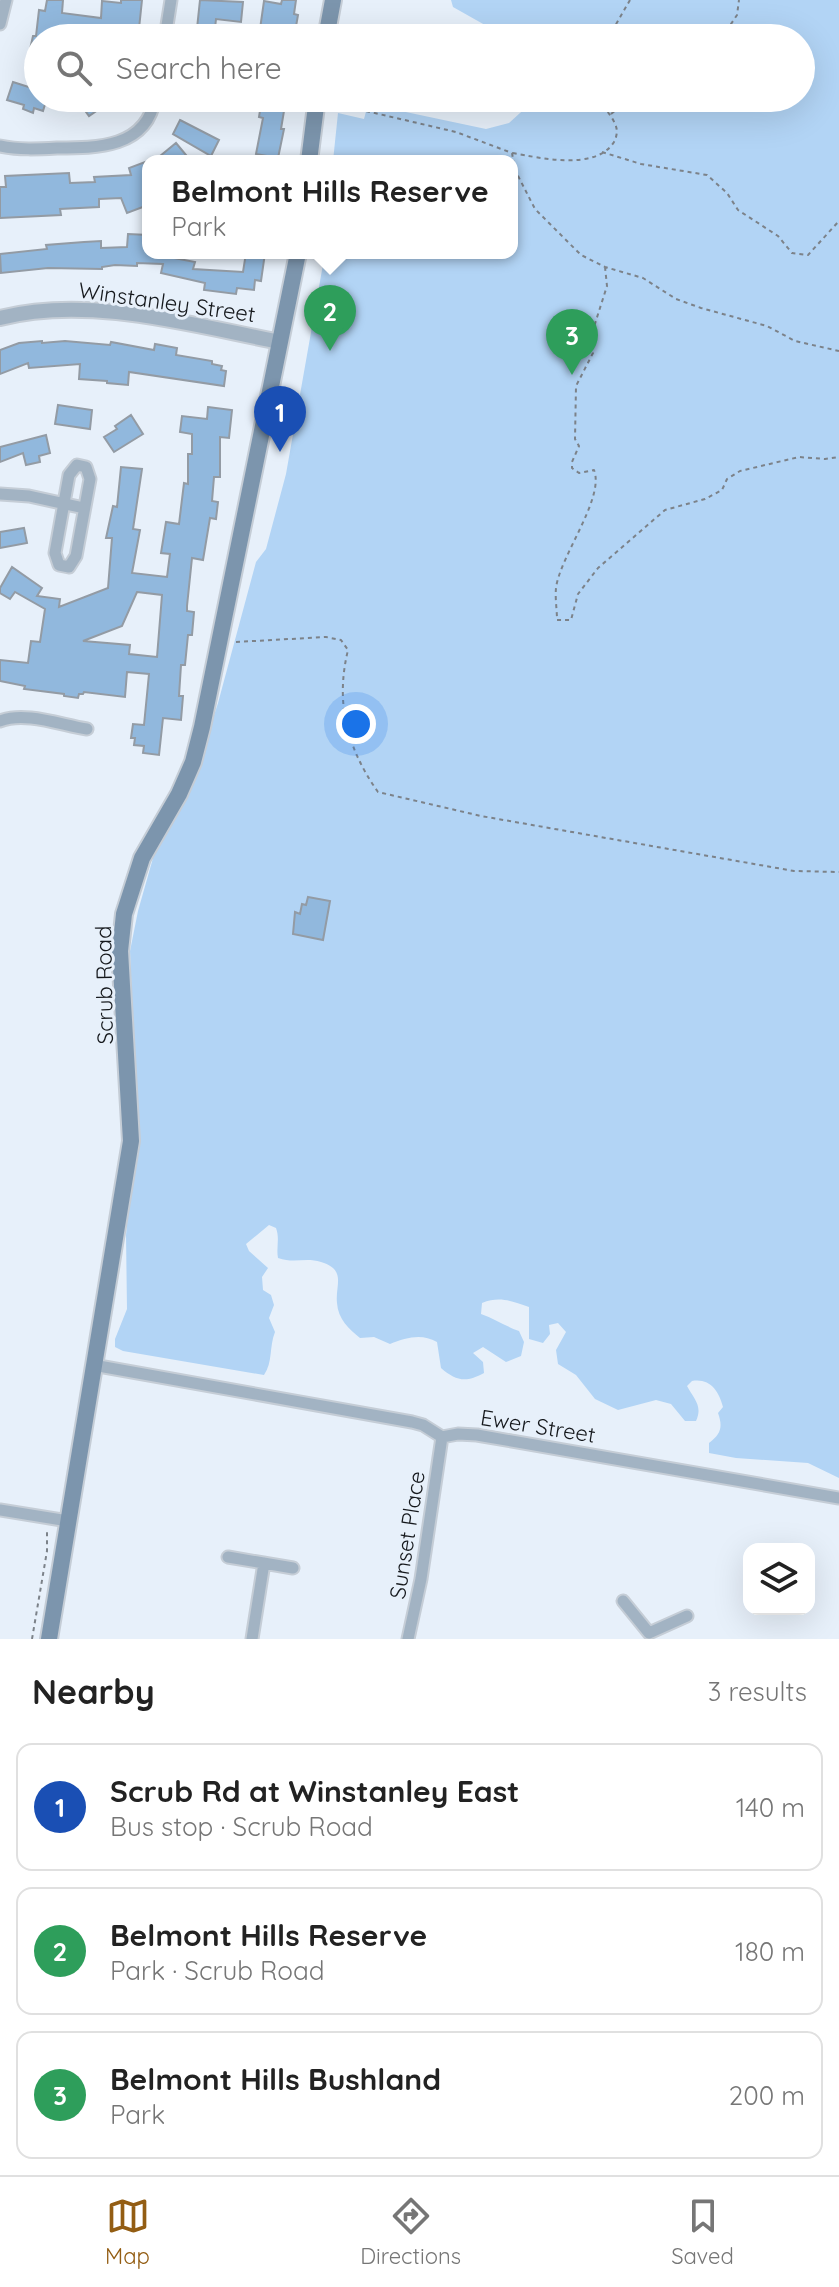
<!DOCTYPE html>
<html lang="en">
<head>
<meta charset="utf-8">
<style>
  body { margin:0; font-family:Quicksand,sans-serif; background:#f2f2f2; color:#222 }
  .controls { position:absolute; right:24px; bottom:24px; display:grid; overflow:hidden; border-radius:16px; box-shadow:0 8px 32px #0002 }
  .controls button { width:72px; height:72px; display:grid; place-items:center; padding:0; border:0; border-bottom:2px solid #e0e0e0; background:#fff; color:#222; font:40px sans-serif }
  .you { position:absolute; left:356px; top:724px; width:28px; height:28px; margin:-20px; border:6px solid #fff; border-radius:50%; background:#1a73e8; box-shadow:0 0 0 12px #1a73e833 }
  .badge { display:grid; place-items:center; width:52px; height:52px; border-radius:50%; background:#935d13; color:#fff; font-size:26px; font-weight:700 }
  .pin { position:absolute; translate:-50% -66px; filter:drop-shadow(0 2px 4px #0008) }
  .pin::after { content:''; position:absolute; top:42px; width:28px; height:24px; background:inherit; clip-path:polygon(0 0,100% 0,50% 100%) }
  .popup { position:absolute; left:142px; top:155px; width:376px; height:104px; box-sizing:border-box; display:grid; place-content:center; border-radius:16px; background:#fff; filter:drop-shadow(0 2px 6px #0005); font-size:26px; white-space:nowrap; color:#767676 }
  .popup b { font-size:30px; color:#222 }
  .popup::after { content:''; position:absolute; left:50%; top:100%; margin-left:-16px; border:16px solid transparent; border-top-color:#fff }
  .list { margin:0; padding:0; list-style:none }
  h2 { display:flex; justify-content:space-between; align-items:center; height:104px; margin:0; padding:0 32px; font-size:34px }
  h2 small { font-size:26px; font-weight:400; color:#767676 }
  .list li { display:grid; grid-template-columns:52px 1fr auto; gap:24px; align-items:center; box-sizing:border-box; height:128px; margin:0 16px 16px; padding:0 16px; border:2px solid #e0e0e0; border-radius:16px }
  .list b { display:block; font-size:30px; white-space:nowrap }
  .list p { margin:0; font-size:26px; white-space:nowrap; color:#767676 }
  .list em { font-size:26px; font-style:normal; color:#767676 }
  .icon { flex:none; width:44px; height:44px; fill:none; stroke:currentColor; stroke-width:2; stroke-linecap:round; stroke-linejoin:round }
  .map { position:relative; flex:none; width:839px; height:1639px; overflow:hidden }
  .search { position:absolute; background:#fff; box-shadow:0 8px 32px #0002; left:24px; right:24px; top:24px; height:88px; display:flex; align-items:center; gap:20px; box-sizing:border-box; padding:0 28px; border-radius:44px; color:#767676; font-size:30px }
  .sheet { height:536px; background:#fff }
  nav { display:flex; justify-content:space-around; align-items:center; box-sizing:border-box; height:112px; border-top:2px solid #e0e0e0; background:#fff; font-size:22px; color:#767676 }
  nav a { display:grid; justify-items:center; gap:4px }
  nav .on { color:#935d13 }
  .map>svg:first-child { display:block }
</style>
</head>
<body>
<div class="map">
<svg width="839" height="1639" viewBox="0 0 839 1639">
  <rect width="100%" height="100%" fill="#e7f0fa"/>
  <!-- green -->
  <path fill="#b2d4f5" d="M451,0H839V1478L808,1463L736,1458L709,1453V1443C721,1434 723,1427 718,1413L723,1407C719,1391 710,1378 692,1381L687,1386C694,1399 703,1406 696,1421H685L671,1404L656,1400L618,1410L595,1399L576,1375L558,1364L556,1350L566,1332L558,1323L549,1325L550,1334L543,1343L529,1339V1307C511,1301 500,1296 482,1303L481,1314C495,1319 505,1326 519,1331L524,1342L521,1356L506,1362L483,1347L473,1353L483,1362L484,1373C466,1383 456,1381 441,1368L437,1342C421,1333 406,1338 390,1344L374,1337L360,1338C349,1329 338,1319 337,1303C335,1285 347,1270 321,1262C305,1257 295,1264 278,1258C276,1247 280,1239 276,1228L269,1225L246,1244L249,1251L268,1268L262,1277L263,1290L271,1295L274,1305L269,1318L275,1332C269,1347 273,1362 264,1375L123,1351L115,1347V1339L127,1309L126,1235L137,1118L130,951L138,911L155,851L192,783L218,703L256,562L266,549L286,474L325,253H512V161H333L338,113L364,119L368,104L486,129L509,123L531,103V98H801V38H508L453,7Z"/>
  <!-- building -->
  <path fill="#91b8dd" stroke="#939ba4" stroke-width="2" fill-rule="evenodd" d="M47,0H63L62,13L101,18L102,1L121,3V0H142L138,38H38V70L26,67L33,36H36L39,10L45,11Z
    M200,0L243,2L241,22L216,19L214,38H196Z
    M282,0H296L294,14L298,15L294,38H270L271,30L260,29L264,1L281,4Z
    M13,82L38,90V98H47L43,111L34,108L33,113L23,109L24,105L7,100Z
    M76,98H100L105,105L89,116Z
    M262,98H283L281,110L284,111L281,129H284L278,158L256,154L263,118L259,117Z
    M180,120L219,140L211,156L173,134Z
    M176,143L191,161H154Z
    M145,162L148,171V205L127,213L121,198L99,199V207L60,209L61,215L0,218V187H6L5,176L69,173L70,183L95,182L94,177L131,175L129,168Z
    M128,234L148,235V253L195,262L193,269L243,272L246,253H265L261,281L255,280L254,290L237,288L236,294L204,290L205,283L161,273L163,264L137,263V266L115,265L102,267V269L48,268L1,273L0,254L47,249L46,245L84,242L101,241V248L127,247Z
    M42,341V343L65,341L110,345L111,342L154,350L155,344L177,348L176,355L212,361V364L222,366L221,370L226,371L224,386L129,372L128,385L107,383V381L79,379L80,364L29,368L28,363L0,374V350L19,343Z
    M58,405L92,410L90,429L55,424Z
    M208,407L232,410L229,438L220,437V477H214L212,501L218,502L216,519L210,518L203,560L192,558L187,606V611L194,612L192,635H188L185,665H181L179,696H183L181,720L163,718L159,755L143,753L144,746L134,745L135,738H131L133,724L144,725L149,674L127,672L125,697L84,692L83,694H79L78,698L64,696V694L24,689L25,686L0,681V660L28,663L31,641L40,642L45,609L15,592L10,599L0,593V588L12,567L42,588L37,596L60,599L59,607L108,588L112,538H106L113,506L117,507L121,467L142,469L133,529L140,530L132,573L167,577L170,554L161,553L166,522L179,524L184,483L188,484V454H192V434L180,432L182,416L207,419ZM137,592L162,595L157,657L129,654L130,645L83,641L122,626Z
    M131,415L143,434L114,452L104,437L117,429L115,426Z
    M46,435L50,453L39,456L40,462L26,465L23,453L0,462V447Z
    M24,528L27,543L0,548V532Z
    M308,897L330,901L323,940L293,934L295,912L300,914L302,904L306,905Z"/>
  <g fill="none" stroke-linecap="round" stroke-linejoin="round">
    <!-- minor casing -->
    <g stroke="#c5cdd6" stroke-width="15">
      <path id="minor" d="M0,24L6,0
        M165,38L171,0
        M0,146C19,150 38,149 57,148C97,148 147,148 155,98
        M77,465L86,467L90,479L76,556L69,567L59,565L55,553L69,475Z
        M0,494L29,496L84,508
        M0,721C25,711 61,725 87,729
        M93,1365L412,1422L423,1425L442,1437L458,1434L477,1435L839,1498
        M0,1510L68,1521
        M228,1557L293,1568
        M623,1601L649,1633L687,1616
        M252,1639L264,1563
        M408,1639L421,1579L442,1437"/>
    </g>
    <!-- tertiary casing -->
    <g stroke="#c5cdd6" stroke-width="18">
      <path id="tertiary" d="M0,318C88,295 192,325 280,342"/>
    </g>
    <!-- secondary casing -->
    <g stroke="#c5cdd6" stroke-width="20">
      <path id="secondary" d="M326,38L333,0
        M309,161L317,98
        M49,1639L131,1141L120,951L124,914L142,858L179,794L193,762L202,727L298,253"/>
    </g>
    <!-- path -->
    <path stroke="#7c8289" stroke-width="2" stroke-dasharray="4 4" stroke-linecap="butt" d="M608,38L630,0
      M697,38L723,36L737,15L739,0
      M366,111L456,132L512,153L515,170L535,209L581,255L605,267L643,278L676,299L701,308L767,326L795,341L839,351
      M611,114C635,93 650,111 667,98
      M602,152L641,164L707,175L727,193L738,210L778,236L792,253L808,255L839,221
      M513,153C540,158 596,171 614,142C617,136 618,130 615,124C611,114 602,106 597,98
      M605,267L607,286L592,333L593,353L576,386L575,439L579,446L572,462V468L579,473L594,470C605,498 560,556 556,588C555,599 557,610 557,620H571L578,594L598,568L665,510L705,499L722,490L727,479L740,471L799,457L825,459L839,457
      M236,642L326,637L341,640L348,650C335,703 347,748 378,792L481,816L794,871L839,872
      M32,1639L47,1551V1531"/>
    <!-- minor -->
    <use href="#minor" stroke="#a2b3c3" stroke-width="11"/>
    <!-- tertiary -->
    <use href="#tertiary" stroke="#a2b3c3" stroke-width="14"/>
    <!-- secondary -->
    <use href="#secondary" stroke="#7c95ad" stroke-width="16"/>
  </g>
  <g text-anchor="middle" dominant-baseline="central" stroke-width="6" stroke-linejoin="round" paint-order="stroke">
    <!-- street labels -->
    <g font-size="22" fill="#15181c" stroke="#e7f0fa">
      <text transform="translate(167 302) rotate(8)">Winstanley Street</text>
      <text transform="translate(104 985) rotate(-91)">Scrub Road</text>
      <text transform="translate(538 1426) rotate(9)">Ewer Street</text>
      <text transform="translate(407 1535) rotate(-81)">Sunset Place</text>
    </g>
  </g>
</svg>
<div class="controls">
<button><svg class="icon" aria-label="layers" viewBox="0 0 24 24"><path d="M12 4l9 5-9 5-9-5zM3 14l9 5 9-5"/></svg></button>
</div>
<div class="you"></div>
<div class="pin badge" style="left:280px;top:452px;background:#1a4fb4">1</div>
<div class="pin badge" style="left:330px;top:351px;background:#2e9e5b">2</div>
<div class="popup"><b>Belmont Hills Reserve</b>Park</div>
<div class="pin badge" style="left:572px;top:375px;background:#2e9e5b">3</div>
<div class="search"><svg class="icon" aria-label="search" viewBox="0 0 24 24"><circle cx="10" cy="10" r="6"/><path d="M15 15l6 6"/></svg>Search here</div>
</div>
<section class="sheet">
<h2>Nearby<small>3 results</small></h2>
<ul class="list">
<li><span class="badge" style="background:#1a4fb4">1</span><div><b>Scrub Rd at Winstanley East</b><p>Bus stop · Scrub Road</p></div><em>140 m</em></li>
<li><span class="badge" style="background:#2e9e5b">2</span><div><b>Belmont Hills Reserve</b><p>Park · Scrub Road</p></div><em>180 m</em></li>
<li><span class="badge" style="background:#2e9e5b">3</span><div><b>Belmont Hills Bushland</b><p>Park</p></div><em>200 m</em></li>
</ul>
</section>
<nav>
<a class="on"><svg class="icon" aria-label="map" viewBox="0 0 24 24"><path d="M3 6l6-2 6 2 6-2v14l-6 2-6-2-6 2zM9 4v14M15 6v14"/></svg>Map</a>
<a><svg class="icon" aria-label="directions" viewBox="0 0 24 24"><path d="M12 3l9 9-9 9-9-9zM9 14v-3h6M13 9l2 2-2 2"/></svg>Directions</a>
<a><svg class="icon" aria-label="saved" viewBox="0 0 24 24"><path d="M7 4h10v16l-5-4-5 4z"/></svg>Saved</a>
</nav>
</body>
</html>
